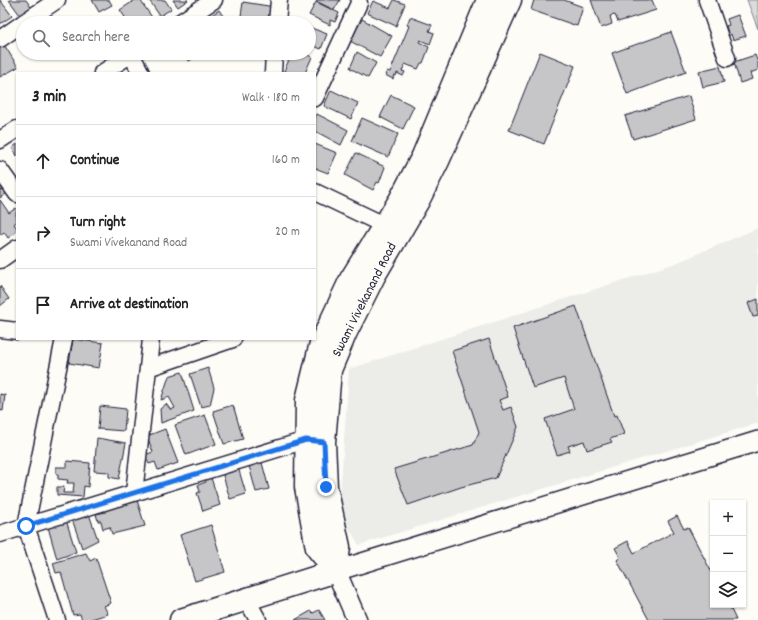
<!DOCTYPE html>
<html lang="en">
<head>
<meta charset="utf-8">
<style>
  body { margin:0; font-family:Dekko,sans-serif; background:#f2f2f2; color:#222 }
  .controls { position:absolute; right:12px; bottom:12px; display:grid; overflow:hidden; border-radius:0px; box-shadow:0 1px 3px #0004 }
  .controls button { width:36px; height:36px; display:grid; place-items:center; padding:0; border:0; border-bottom:1px solid #e0e0e0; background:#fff; color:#222; font:20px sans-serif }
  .stop { position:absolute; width:12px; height:12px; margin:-9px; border:3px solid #1a73e8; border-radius:50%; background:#fff }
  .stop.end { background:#1a73e8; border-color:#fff; box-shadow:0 1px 4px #0008 }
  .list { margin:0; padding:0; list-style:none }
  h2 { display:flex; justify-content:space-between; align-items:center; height:52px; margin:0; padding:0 16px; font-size:17px }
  h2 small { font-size:13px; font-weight:400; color:#767676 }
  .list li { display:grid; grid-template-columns:26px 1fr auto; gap:12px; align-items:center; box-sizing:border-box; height:72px; padding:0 16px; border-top:1px solid #e0e0e0 }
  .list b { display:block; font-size:15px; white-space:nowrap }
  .list p { margin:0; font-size:13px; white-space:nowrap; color:#767676 }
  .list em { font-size:13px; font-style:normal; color:#767676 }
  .icon { flex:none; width:22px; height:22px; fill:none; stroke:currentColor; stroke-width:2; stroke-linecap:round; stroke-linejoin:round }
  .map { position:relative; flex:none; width:758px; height:620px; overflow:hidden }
  .search { position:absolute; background:#fff; box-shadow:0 1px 3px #0004; left:16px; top:16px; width:300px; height:44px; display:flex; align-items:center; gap:10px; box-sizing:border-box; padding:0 14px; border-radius:22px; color:#767676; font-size:15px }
  .panel { position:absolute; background:#fff; box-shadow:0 1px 3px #0004; left:16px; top:72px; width:300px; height:268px; border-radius:0px }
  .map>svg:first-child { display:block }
</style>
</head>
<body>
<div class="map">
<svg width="758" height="620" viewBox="0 0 758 620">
  <rect width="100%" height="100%" fill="#fdfcf7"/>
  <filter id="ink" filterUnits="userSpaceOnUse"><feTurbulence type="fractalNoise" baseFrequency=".025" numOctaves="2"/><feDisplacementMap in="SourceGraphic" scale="8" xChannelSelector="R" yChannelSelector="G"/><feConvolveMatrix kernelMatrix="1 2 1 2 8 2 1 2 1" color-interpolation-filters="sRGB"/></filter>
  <g filter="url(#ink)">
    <!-- built -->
    <path fill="#ecece9" d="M758,228V423L359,545L339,512L349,369L676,263Z"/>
    <!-- green -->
    <path fill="#dddcdb" stroke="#807f8b" d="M747,0H758V29Z"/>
    <!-- building -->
    <path fill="#c6c6c8" stroke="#22223b" d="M0,0L12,16L0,24Z
      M9,0H26L31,7L20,15Z
      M92,0H109L112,5L99,12Z
      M135,0H140L156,23H129L120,10Z
      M149,0H165L171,9L160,16Z
      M173,0H188L178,7Z
      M317,0H340L334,10L316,1Z
      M394,0L405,4L396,26L367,13L373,1L390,8Z
      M534,0H564L583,7L577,26L531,10Z
      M591,0H652L656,10L618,22L615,15L610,16L612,24L601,28Z
      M243,2L275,7L273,18L266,17L265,23H240Z
      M316,2L339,13L335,22L330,20V25L309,15Z
      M219,10L227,22L200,23Z
      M738,15L746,36L733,40L731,34L729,36L726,26L729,25L727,19Z
      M116,17L119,23H105Z
      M410,17L432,25L429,31L434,33L430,44L420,40L419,42L429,47L423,63H421L418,69L405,64L402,71L405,72L403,76L397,73L396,76L394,75L393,79L385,75L387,71L390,72L409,26L407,25Z
      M362,19L392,36L380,57L350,41Z
      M309,27L327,34L321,49L309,44Z
      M671,32L686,72L627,94L612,53Z
      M3,43L18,67L0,77V45Z
      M357,52L376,63L368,78L350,68Z
      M540,52L575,66L544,144L509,130Z
      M175,53H202L189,61L187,57L184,59L181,53L177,56Z
      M292,53H303L312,57L305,73H289L284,71Z
      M755,55L758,63V70L750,73L752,79L740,83L734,62Z
      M720,66L724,82L703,87L699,71Z
      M331,90L358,103L351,119L324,106Z
      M391,95L414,106L403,129L380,117Z
      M689,96L696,119L633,139L625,116Z
      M317,114L348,130L341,145L315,131V118Z
      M362,118L398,134L388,157L352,141Z
      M17,144V156L12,148Z
      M315,144L337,153L328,173L315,168Z
      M356,153L385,167L379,183L377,182L373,190L345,175Z
      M3,187L7,193L0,198V190Z
      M0,200L9,213L16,208L17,210L16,214L17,221L14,224L17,228V231L8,238L4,232L0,235Z
      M0,286L9,299L0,306Z
      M758,299V316L753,317L748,303Z
      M576,306L614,416L617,415L624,434L610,439L612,442L587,450L584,441L568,446L570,451L557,455L545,419L574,409L564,378L533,388L513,328Z
      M73,339L103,343L99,368L69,363Z
      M489,339L508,397L499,400L503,410L511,407L518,427L496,478L461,487L408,505L394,469L473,445L479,432L452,351Z
      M208,368L214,388L210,405L201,407L190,374Z
      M182,372L194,411L161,423L160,409L166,404L171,410L175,408L169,397L161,400L169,376Z
      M0,394L5,395L3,411L0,410Z
      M233,405L243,439L224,444L213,411Z
      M100,406L126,409L124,431L98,429Z
      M205,415L216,444L186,455L175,425Z
      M165,429L178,463L158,470L155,462L149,464L145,455L153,452L147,436Z
      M97,438L126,443L119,479L109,477V472L94,471Z
      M261,459L269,489L256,492L248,462Z
      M67,461L90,463L88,487L84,486L83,497L57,495V487H64L63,493H73L74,483H67L68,480L58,479V475L56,473V467H67Z
      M238,467L246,494L230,499L222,472Z
      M210,475L220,505L203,511L197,493L200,492L198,485L206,482L204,477Z
      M136,497L145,526L112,534L110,527L103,529L101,521H98L96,514L106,512L103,505Z
      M89,514L98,540L82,548L72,519Z
      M677,516L684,529L688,527L713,575V605H729L736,620H649L617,560L620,557L615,548L628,541L634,553L674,532L668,521Z
      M66,520L76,552L57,559L48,527Z
      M211,525L225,572L195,581L180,535Z
      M86,553L90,561L96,558L111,603L104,606L108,614L88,620H82L80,614L73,615L61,572L56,573L53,563Z
      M319,610L325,620H295L311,611L313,613Z"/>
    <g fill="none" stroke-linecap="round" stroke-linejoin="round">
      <!-- minor casing -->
      <g stroke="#22223b" stroke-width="19">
        <path id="minor" d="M707,0L727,58
          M23,23L57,0
          M179,23L214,0
          M277,23L279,0
          M0,39L23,23
          M131,54L141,73
          M102,73L133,53
          M273,73L274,53
          M315,98L359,3
          M0,140L17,129
          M0,170L17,194
          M315,192L384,225
          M0,260L17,248
          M0,329L17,331
          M148,368L151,339
          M134,493L148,368L233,339
          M0,534L306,440L316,442
          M247,600L258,620
          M57,620L26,526L64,339"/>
      </g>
      <!-- tertiary casing -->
      <g stroke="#22223b" stroke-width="22">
        <path id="tertiary" d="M357,620L336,571L758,441"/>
      </g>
      <!-- secondary casing -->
      <g stroke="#22223b" stroke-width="25">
        <path id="secondary" d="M336,571L317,548L306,487L307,400L321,343L351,279L400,200L423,156L488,0
          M336,571L339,547L326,487L324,442L330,370L346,332L374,276L418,201L438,161L510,0
          M181,620L336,571"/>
      </g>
      <!-- minor -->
      <use href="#minor" stroke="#fdfcf7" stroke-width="16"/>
      <!-- tertiary -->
      <use href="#tertiary" stroke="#fdfcf7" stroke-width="19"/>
      <!-- secondary -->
      <use href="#secondary" stroke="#fdfcf7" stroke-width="22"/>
    </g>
  </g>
  <g fill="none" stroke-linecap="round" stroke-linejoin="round" filter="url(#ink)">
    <!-- route -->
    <path stroke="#1a73e8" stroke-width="5" d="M26,526L306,440L324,442L326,487"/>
  </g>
  <g text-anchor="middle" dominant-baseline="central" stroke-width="4" stroke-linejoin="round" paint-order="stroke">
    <!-- street labels -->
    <g font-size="14" fill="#22223b" stroke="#fdfcf7">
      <text transform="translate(365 300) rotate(-63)">Swami Vivekanand Road</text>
    </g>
  </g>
</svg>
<div class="controls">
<button>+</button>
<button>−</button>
<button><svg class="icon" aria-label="layers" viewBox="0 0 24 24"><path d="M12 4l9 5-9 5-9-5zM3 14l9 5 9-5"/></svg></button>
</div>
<div class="stop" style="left:26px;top:526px"></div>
<div class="stop end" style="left:326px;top:487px"></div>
<div class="search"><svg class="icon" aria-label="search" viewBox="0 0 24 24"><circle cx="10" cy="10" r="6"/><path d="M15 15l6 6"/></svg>Search here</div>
<section class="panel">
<h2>3 min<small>Walk · 180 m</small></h2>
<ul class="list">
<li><svg class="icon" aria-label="ahead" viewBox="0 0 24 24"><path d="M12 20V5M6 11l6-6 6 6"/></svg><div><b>Continue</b></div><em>160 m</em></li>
<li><svg class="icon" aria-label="right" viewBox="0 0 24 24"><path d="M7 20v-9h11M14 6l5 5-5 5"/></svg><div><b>Turn right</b><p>Swami Vivekanand Road</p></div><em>20 m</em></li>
<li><svg class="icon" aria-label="arrive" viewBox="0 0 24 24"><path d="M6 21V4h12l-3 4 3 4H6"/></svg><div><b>Arrive at destination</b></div></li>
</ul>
</section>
</div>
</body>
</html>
